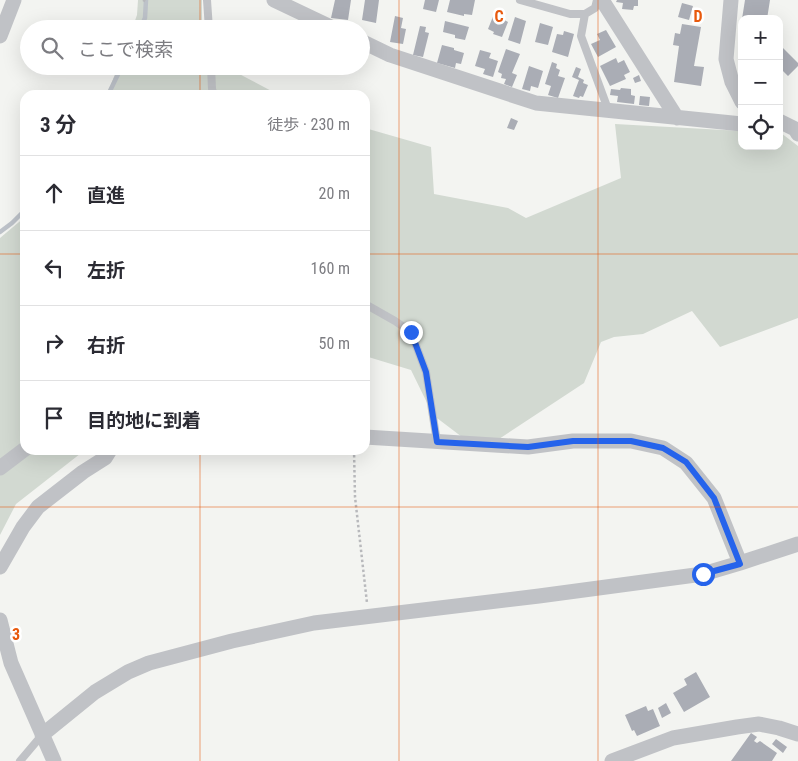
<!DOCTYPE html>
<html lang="ja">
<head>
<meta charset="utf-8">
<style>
  body { margin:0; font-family:"Roboto Condensed","Noto Sans JP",sans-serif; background:#f7f7f7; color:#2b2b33 }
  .controls { position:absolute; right:15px; top:15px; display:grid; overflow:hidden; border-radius:10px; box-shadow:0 5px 20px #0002 }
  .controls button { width:45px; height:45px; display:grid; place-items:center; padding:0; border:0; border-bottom:1px solid #e1e1e2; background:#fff; color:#2b2b33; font:25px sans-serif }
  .stop { position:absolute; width:15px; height:15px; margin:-11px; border:4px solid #2563eb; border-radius:50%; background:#fff }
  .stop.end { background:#2563eb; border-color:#fff; box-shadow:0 1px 5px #0008 }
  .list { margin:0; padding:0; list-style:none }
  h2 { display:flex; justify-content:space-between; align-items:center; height:65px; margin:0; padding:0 20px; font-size:21px }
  h2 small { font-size:16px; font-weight:400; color:#7c7c81 }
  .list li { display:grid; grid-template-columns:32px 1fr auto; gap:15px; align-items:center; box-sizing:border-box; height:75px; padding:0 20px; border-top:1px solid #e1e1e2 }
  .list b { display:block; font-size:19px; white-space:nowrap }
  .list em { font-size:16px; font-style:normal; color:#7c7c81 }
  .icon { flex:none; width:28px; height:28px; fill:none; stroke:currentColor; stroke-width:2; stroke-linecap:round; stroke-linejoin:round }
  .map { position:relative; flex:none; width:798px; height:761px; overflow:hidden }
  .search { position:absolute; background:#fff; box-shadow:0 5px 20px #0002; left:20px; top:20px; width:350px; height:55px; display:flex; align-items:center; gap:12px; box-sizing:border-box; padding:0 18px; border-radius:28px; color:#7c7c81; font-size:19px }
  .panel { position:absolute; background:#fff; box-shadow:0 5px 20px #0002; left:20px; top:90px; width:350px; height:365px; border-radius:15px }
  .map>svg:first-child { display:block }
</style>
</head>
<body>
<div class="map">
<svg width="798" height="761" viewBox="0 0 798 761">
  <rect width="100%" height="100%" fill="#f3f4f1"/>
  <!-- green -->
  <path fill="#d2d9d1" d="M138,0H202V29H132L137,15Z
    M118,66H224L279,95H107Z
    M615,124L742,131V146H779V133H781L798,146V318L720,347L692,311L643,334L614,337L601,342L584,383L499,439L462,437L433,415L411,370L365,356V128L431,147L434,194L508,208L526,218L621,178Z
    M25,217V450H85L16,504L0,535V238Z"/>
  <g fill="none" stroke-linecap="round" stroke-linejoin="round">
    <!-- stream -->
    <path stroke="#bdc2c9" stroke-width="4.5" d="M140,29L145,18L146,0
      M108,95L122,66
      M0,232L12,223L25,210"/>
  </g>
  <!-- building -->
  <path fill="#aaadb5" d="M335,0H351L348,20L331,18Z
    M365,0H379L376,23L362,20Z
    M425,0H439L436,12L423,9Z
    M450,0H475L472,15L464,14V16L447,12Z
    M617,0H638V6H634L633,10L622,9L623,3L616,2Z
    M745,0H770L767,19H742Z
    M682,3L693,6L689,20L678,17Z
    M494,14L508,22L502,37L493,34L494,32L488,29Z
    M395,16L403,18L401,28L406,29L403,44L390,42Z
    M515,17L526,21L520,44L508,40Z
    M445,21L469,27L465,40L455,38V35L443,32Z
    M540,23L553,27L548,45L535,42Z
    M682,24L701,27L694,66L704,67L701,86L674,82L679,46L673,45L675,33L680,34Z
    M420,26L426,27L425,32L429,33L423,57L413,55Z
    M606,30L616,47L598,57L591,44L600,40L597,34Z
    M564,31L574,34L568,57L552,52L557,34L563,35Z
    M779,44L798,63V66L788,76L779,67Z
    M442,45L454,48V50L464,53L461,64L456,63L455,68L437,63Z
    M506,49L520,54L512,73L517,75L512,87L504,84L506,79L501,78L502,74L498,72Z
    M480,50L491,53L489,58L498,61L493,77L483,74L485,69L475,66Z
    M616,58L618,63L624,60L630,72L624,75L626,79L610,86L600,66Z
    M552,62L557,64L556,68L560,70L558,76L565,78L558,98L548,95L551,86L545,84Z
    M328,66L335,68L332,75L326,72Z
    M529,66L543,71L538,88L531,86L530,91L522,89Z
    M576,67L581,69L578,77L584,80L583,83L588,85L583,97L580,96L579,98L573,96L579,80L572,77Z
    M639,75L641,81L635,83L633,78Z
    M621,88L631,89V95L635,96L634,104L617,102L618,96L610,95L611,89L620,90Z
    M640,96L650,97L649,106L639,105Z
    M511,118L518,121L514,130L507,128Z
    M696,672L710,697L684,712L673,693L687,685L684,679Z
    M666,703L671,713L662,718L658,708Z
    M646,706L648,711L653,709L660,726L637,736L634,730L632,731L625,715Z
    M751,733L757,737L754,741L757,743L760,741L777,753L772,761H731Z
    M776,739L787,747L783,753L772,744Z"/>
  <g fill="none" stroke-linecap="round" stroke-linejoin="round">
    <!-- path -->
    <path stroke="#b8b9bc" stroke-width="2.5" stroke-dasharray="2.5 2.5" stroke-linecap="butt" d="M143,0L147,2
      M354,450L355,497L367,603"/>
    <!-- service -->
    <path stroke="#c0c2c6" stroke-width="8" d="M207,0L209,29
      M520,0L570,14H585L595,8L597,0
      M585,14L581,36L609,112
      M211,66L212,89L214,95
      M365,304L395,321L411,332L426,372L437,442
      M20,761L42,735"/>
    <!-- minor -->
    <path stroke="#c0c2c6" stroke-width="15" d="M274,0L335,29
      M602,0L677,118
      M731,0L726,59L732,82L742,102
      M0,36L14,0
      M361,41L390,55L536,103L742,124
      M779,121L795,129L798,134
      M365,437L528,447L573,441H631L663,448L686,463L714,498L740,563
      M0,468L25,449
      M0,567L23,527L38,507L83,472L105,458L110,450
      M0,620L11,663L54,761
      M42,735L95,692L128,672L149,663L232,641L314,623L539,596L703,574L740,563L798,544
      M612,761L673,738L737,727L759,724L779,728L798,734"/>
  </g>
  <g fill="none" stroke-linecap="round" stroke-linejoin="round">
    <!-- route -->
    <path stroke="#2563eb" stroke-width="6" d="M411,332L426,372L437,442L528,447L573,441H631L663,448L686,462L714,498L740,564L703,574"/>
  </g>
  <!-- grid -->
  <path fill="none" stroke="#e8590c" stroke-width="1" stroke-opacity="0.55" d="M200,0V29M399,0V761M598,0V761M200,66V95M0,254H25M365,254H798M200,450V761M0,507H798"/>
  <g font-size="16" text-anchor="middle" font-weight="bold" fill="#e8590c" stroke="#fff" stroke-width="5" stroke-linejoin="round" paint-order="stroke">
    <text x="499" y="22">C</text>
    <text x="698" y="22">D</text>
    <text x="16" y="640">3</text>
  </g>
</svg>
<div class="controls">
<button>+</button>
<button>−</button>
<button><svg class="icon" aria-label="locate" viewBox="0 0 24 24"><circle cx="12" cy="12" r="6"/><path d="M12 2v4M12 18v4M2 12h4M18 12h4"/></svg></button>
</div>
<div class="stop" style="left:703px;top:574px"></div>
<div class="stop end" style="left:411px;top:332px"></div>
<div class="search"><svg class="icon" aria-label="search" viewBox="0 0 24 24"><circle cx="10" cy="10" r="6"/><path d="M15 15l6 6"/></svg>ここで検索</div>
<section class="panel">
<h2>3 分<small>徒歩 · 230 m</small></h2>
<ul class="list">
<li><svg class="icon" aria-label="ahead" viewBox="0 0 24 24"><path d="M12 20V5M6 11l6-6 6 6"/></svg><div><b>直進</b></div><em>20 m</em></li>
<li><svg class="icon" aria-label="left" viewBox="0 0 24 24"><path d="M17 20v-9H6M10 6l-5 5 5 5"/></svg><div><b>左折</b></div><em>160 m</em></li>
<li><svg class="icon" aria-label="right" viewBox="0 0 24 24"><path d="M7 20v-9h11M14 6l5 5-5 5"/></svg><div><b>右折</b></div><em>50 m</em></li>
<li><svg class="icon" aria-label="arrive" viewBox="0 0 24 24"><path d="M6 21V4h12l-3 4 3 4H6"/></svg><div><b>目的地に到着</b></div></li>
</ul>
</section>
</div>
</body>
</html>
